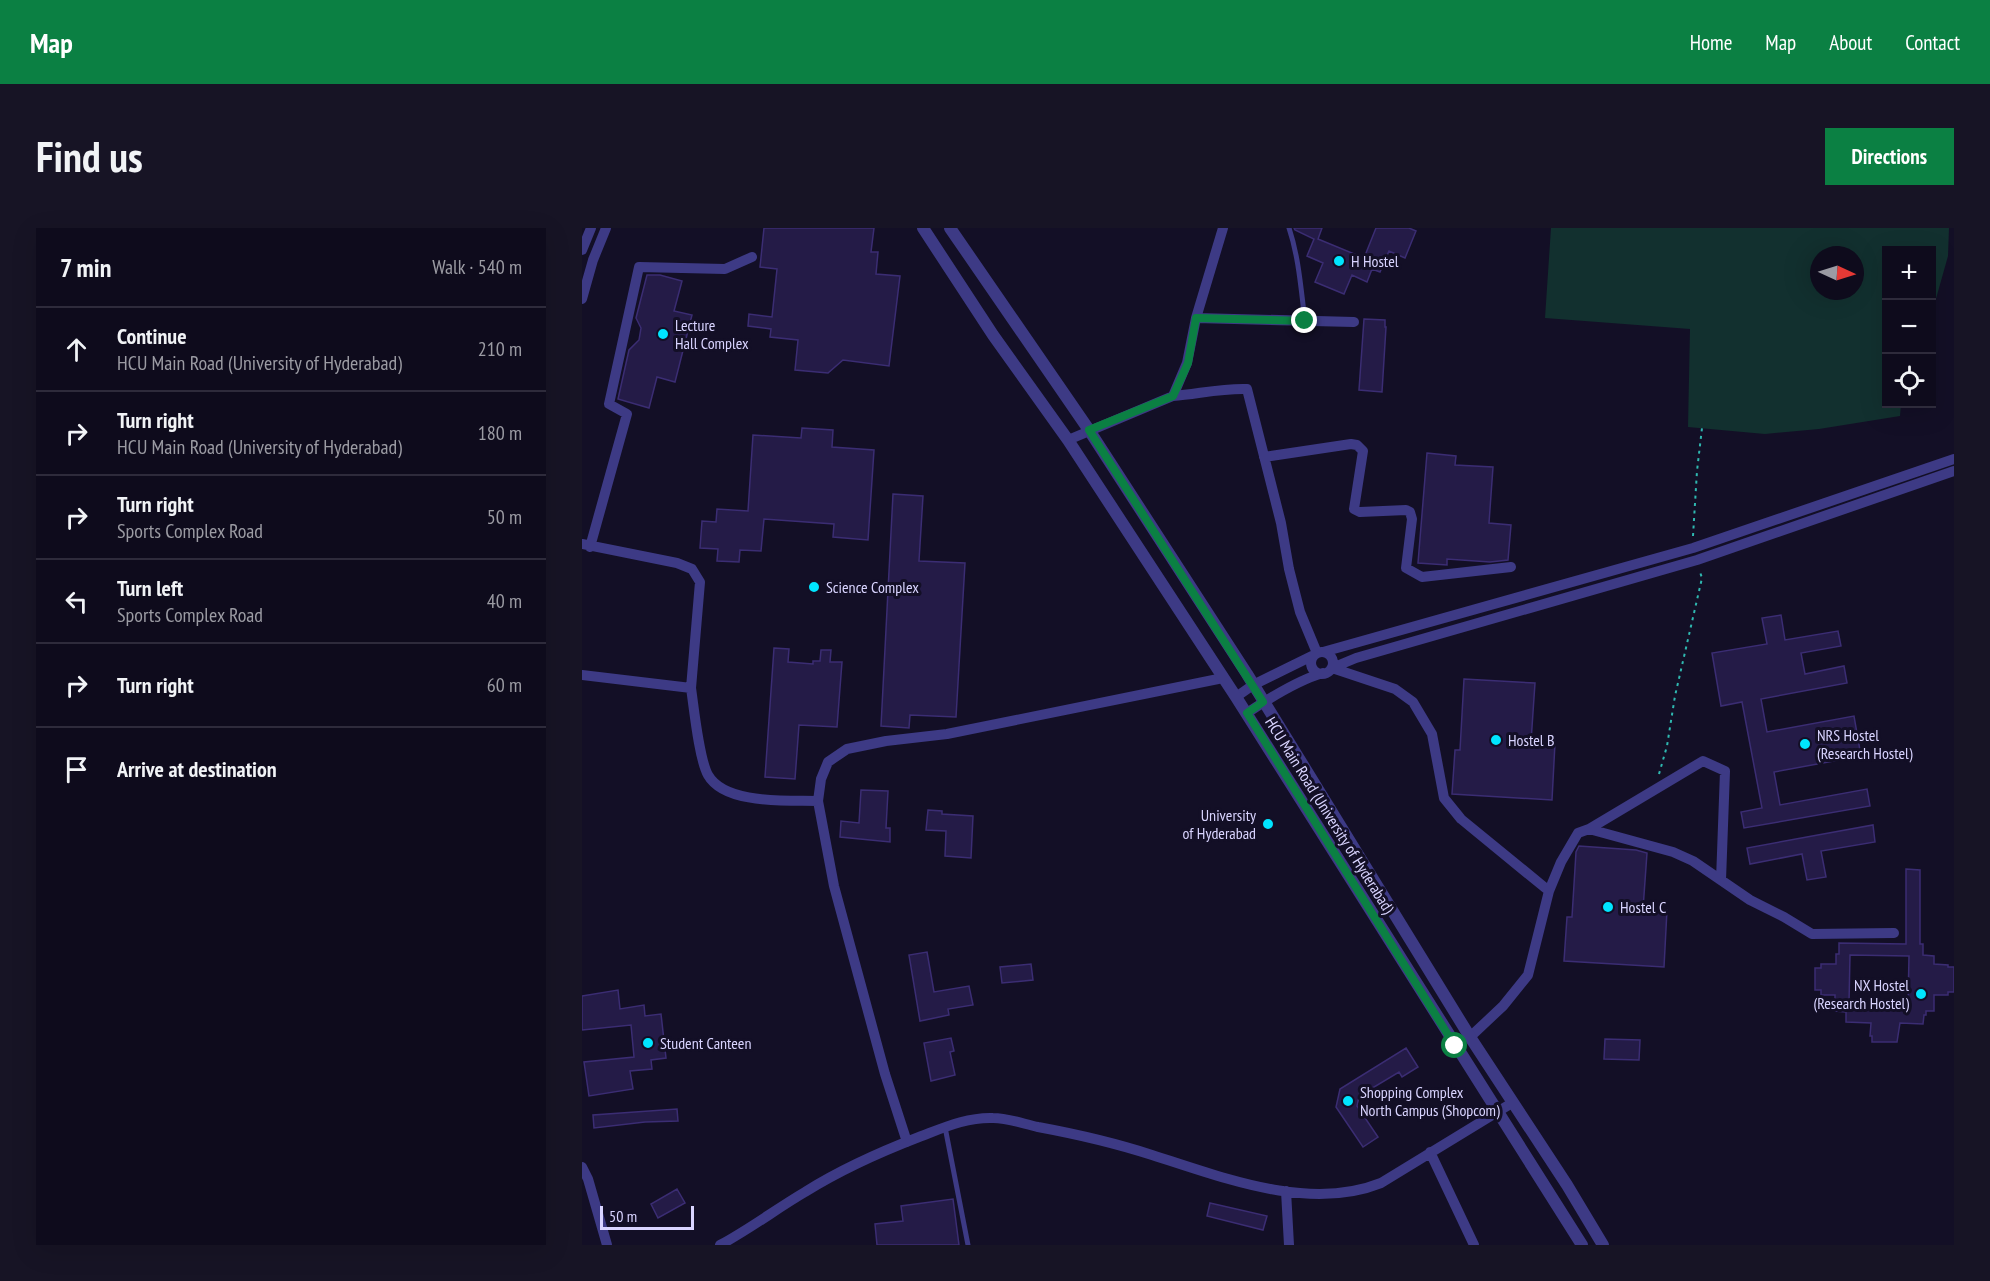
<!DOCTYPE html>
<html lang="en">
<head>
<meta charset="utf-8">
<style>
  body { margin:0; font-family:"PT Sans Narrow",sans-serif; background:#171425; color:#f1f3f6 }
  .controls { position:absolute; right:18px; top:18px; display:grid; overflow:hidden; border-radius:0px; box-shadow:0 6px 24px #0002 }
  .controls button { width:54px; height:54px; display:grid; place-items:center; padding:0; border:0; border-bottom:2px solid #2e2b3b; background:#0e0b1c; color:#f1f3f6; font:30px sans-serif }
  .compass { position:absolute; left:1228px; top:18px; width:54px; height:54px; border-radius:50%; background:#0e0b1c; box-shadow:0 6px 24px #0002; rotate:94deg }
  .scale { position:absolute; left:18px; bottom:15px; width:94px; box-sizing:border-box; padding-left:6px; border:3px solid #d9d4ff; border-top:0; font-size:16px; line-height:21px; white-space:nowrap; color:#d9d4ff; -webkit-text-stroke:4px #130f26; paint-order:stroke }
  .stop { position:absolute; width:18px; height:18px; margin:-14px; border:4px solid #0b8043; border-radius:50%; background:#fff }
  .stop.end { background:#0b8043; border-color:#fff; box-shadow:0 2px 6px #0008 }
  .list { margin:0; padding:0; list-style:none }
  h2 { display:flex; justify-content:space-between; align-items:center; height:78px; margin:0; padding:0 24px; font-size:26px }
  h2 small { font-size:20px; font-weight:400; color:#9b9ba3 }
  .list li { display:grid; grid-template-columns:39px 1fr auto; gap:18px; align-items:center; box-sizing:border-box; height:84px; padding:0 24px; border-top:2px solid #2e2b3b }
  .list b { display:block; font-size:22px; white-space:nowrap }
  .list p { margin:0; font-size:20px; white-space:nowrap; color:#9b9ba3 }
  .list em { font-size:20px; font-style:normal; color:#9b9ba3 }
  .icon { flex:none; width:33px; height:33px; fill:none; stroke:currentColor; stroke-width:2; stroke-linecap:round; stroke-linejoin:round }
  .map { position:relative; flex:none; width:1372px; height:1017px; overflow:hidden; border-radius:0px }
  header { display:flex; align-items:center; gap:36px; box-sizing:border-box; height:84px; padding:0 30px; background:#0b8043; color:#fff }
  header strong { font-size:28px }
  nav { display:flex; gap:33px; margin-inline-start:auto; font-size:21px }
  .intro { display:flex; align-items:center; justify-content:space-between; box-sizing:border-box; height:144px; padding:0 36px }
  h1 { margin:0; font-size:42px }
  .button { padding:15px 27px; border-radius:0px; background:#0b8043; color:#fff; font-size:21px; font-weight:700 }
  main { display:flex; gap:36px; padding:0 36px }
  aside { flex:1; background:#0e0b1c; border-radius:0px; box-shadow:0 6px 24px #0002 }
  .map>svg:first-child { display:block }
</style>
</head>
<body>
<header>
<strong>Map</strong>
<nav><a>Home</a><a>Map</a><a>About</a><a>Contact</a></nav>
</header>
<div class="intro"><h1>Find us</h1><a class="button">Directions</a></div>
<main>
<aside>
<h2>7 min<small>Walk · 540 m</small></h2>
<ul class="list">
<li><svg class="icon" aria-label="ahead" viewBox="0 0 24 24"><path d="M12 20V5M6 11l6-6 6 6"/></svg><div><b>Continue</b><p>HCU Main Road (University of Hyderabad)</p></div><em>210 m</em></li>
<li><svg class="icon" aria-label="right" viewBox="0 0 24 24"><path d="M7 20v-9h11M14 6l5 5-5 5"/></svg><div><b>Turn right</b><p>HCU Main Road (University of Hyderabad)</p></div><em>180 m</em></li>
<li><svg class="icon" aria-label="right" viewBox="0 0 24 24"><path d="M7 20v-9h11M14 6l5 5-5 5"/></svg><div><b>Turn right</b><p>Sports Complex Road</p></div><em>50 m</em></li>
<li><svg class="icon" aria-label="left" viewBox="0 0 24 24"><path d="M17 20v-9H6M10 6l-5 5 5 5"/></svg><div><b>Turn left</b><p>Sports Complex Road</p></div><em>40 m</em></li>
<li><svg class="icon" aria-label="right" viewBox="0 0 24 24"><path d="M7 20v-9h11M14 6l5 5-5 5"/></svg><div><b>Turn right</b></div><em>60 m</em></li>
<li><svg class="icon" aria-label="arrive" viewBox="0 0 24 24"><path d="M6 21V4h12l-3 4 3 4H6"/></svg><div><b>Arrive at destination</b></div></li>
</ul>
</aside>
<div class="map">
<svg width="1372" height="1017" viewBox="0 0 1372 1017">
  <rect width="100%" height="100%" fill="#130f26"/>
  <!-- green -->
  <path fill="#12302f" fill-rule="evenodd" d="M969,0H1367L1366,28L1350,85V22H1304V176H1319L1318,188L1237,201L1183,206L1106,199L1108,101L963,90ZM1237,27H1273V63H1237Z"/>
  <!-- building -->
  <path fill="#241b47" stroke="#3b2d73" stroke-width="1.5" fill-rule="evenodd" d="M182,0H292L289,24H296L294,46L318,48L307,138L261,132L246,145L213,142L216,112L188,109L189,101L166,98L167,86L190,89L195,41L178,39Z
    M712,0H740L736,11L782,30L794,0H827L834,3L823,30L807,23L798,44L790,41L785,54L770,47L762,66L733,54L741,35L725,28L732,11L713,2Z
    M65,47H78L100,53L92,83L110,87L93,154L75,149L67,180L36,171L47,122L57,112L59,100L54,90Z
    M782,91L803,92V99H804L800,164L777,162Z
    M220,200L251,202L250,219L292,222L286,312L251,309L252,296L182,291L179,323L158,322L157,334L135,333L136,321L118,320L120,293L134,294L135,281L166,283L171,207L219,210Z
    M845,225L874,228L873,237L911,239L907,295L929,297L926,332L908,334L865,331V337L836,335Z
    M311,266L341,268L337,333L383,335L374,489L328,487L327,500L299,498Z
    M1199,387L1203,412L1256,403L1259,418L1219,425L1223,446L1262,438L1265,455L1179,471L1185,504L1272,488L1279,528L1192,544L1198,577L1285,561L1288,578L1162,600L1159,584L1180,580L1160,474L1139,478L1130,425L1185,416L1180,390Z
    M192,420L207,421L206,434L231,436V433H238L239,422H249L248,434H260L255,499L217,497L213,551L183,549Z
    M882,451L953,455L949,514L973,515L970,572L870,566L873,522H878Z
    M279,562L306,563L304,600H308V614L258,609L259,593L277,595Z
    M346,582L360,583V586L391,588L389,630L363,628L364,603L344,602Z
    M1291,597L1293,614L1239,623L1244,649L1225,652L1220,626L1168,636L1165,620Z
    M997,618L1054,622L1065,625L1061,681L1085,682L1082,739L982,733L985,689H990L994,624Z
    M1324,641L1338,642V716H1341V727L1352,728V736L1366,737V739H1372V764H1366V767H1352V783H1344V787H1342L1341,796L1318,795L1315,814H1290V808H1288L1289,795L1264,794V784L1253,783V767H1239V762H1233V740H1239V736H1254V726H1257V715L1324,716ZM1268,727L1327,728L1326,776L1267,775Z
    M345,724L352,764L387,758L391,777L366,781L367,787L338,793L327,727Z
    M449,736L451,752L420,755L418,739Z
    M36,762L38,781L62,777L63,788L79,786L84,830L69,832L70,841L48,843L51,861L7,868L2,834L52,829L49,797L0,802V768Z
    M369,810L372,823L368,824L373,847L349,853L342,815Z
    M1023,811L1058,812L1057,832L1022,831Z
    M824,820L836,839L820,849L817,844L777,868L775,878L796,909L781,919L754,879L758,861Z
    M95,881L96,893L63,894L12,900L11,887Z
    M95,961L103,975L76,990L69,976Z
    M371,971L377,1017H295L293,996L321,993L319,978Z
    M628,975L685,988L681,1002L625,988Z"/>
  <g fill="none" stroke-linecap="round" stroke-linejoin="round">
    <!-- path -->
    <path stroke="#2fb8b0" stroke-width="2" stroke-dasharray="3 4.5" stroke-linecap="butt" d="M1111,308L1115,243L1120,200
      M1077,546L1085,518L1093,468L1120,350L1118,344"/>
    <!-- service -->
    <path stroke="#3d3a85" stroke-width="5" d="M707,0C717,30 719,62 723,93
      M363,899L386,1017"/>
    <!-- minor -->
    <path stroke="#3d3a85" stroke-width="10" d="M0,22L9,0
      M0,71L11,32L24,0
      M614,90L772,94
      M591,168C616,166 640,160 665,161L699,295L707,341L718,384L735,425
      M486,212L591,168L605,135L614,90L641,0
      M682,229L769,216L775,217L781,223L772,281L778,284L824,282L828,284L830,291L824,340L840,349L929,339
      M0,316L95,335L110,341L118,354L109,460L0,447
      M8,319L45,186L27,176L57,39L143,41L170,29
      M741,424L1111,320L1372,231
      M729 435a11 11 0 1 1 22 0a11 11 0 1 1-22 0Z
      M750,440L774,430L1115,332L1372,243
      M750,440L813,461L831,474L850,506L862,570L879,591L967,663
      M109,460C112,480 117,531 126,547C143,577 206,572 236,573L239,551L246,534L265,521L304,513L365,506L641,450
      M654,469L671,457L734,426
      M665,485C686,471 716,452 741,445
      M236,573L252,658L303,846L325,914
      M1139,652L1143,543L1121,533L1007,601L1091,624L1111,633L1168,672L1202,689L1230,706L1312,705
      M888,809L921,778L946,747L967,663L979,634L996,605L1007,601
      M848,924L892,1017
      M0,939L6,951L25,1017
      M704,963L707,1017
      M138,1017C168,1001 194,981 223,964C258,942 298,924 337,909C361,900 385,889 411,890C426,890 442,896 456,899C494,906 533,915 570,927C640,949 727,984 799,955L930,875"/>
    <!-- tertiary -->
    <path stroke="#3d3a85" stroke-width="12" d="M341,0L411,107L486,212L654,469L1000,1017
      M368,0L507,202L665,446L888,809L985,957L1021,1017"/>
  </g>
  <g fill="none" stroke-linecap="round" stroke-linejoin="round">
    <!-- route -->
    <path stroke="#0b8043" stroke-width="8" d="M723,93L614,90L606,135L591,168L507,202L681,474L665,485L873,818"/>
  </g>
  <!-- markers -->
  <g fill="#00e5ff" stroke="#130f26" stroke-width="2">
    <circle cx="757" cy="33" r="6"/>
    <circle cx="81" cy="106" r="6"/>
    <circle cx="232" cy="359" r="6"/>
    <circle cx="914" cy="512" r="6"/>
    <circle cx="1223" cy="516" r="6"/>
    <circle cx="686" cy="596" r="6"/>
    <circle cx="1026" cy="679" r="6"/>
    <circle cx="1339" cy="766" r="6"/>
    <circle cx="66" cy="815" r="6"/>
    <circle cx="766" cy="873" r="6"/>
  </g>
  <g text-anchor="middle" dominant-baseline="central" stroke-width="6" stroke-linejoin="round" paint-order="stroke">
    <!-- poi labels -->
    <g font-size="16" fill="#d9d4ff" stroke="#130f26" text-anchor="start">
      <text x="769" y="33">H Hostel</text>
      <text x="93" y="97">Lecture<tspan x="93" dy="18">Hall Complex</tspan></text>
      <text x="244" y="359">Science Complex</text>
      <text x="1235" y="507">NRS Hostel<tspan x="1235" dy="18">(Research Hostel)</tspan></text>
      <text x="926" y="512">Hostel B</text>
      <text x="674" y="587" text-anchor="end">University<tspan x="674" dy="18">of Hyderabad</tspan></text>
      <text x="1038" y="679">Hostel C</text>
      <text x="1327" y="757" text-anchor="end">NX Hostel<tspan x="1327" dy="18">(Research Hostel)</tspan></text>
      <text x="78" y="815">Student Canteen</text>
      <text x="778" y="864">Shopping Complex<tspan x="778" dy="18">North Campus (Shopcom)</tspan></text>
    </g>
    <!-- street labels -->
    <g font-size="16" fill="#d9d4ff" stroke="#130f26">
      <text transform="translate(748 587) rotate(58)">HCU Main Road (University of Hyderabad)</text>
    </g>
  </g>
</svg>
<div class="controls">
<button>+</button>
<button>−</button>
<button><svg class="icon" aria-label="locate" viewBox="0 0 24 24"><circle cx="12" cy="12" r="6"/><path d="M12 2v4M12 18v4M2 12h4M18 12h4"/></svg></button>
</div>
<svg class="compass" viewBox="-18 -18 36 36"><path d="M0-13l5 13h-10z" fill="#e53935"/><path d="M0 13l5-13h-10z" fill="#9b9ba3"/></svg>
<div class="scale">50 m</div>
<div class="stop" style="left:873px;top:818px"></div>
<div class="stop end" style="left:723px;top:93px"></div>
</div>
</main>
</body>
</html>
